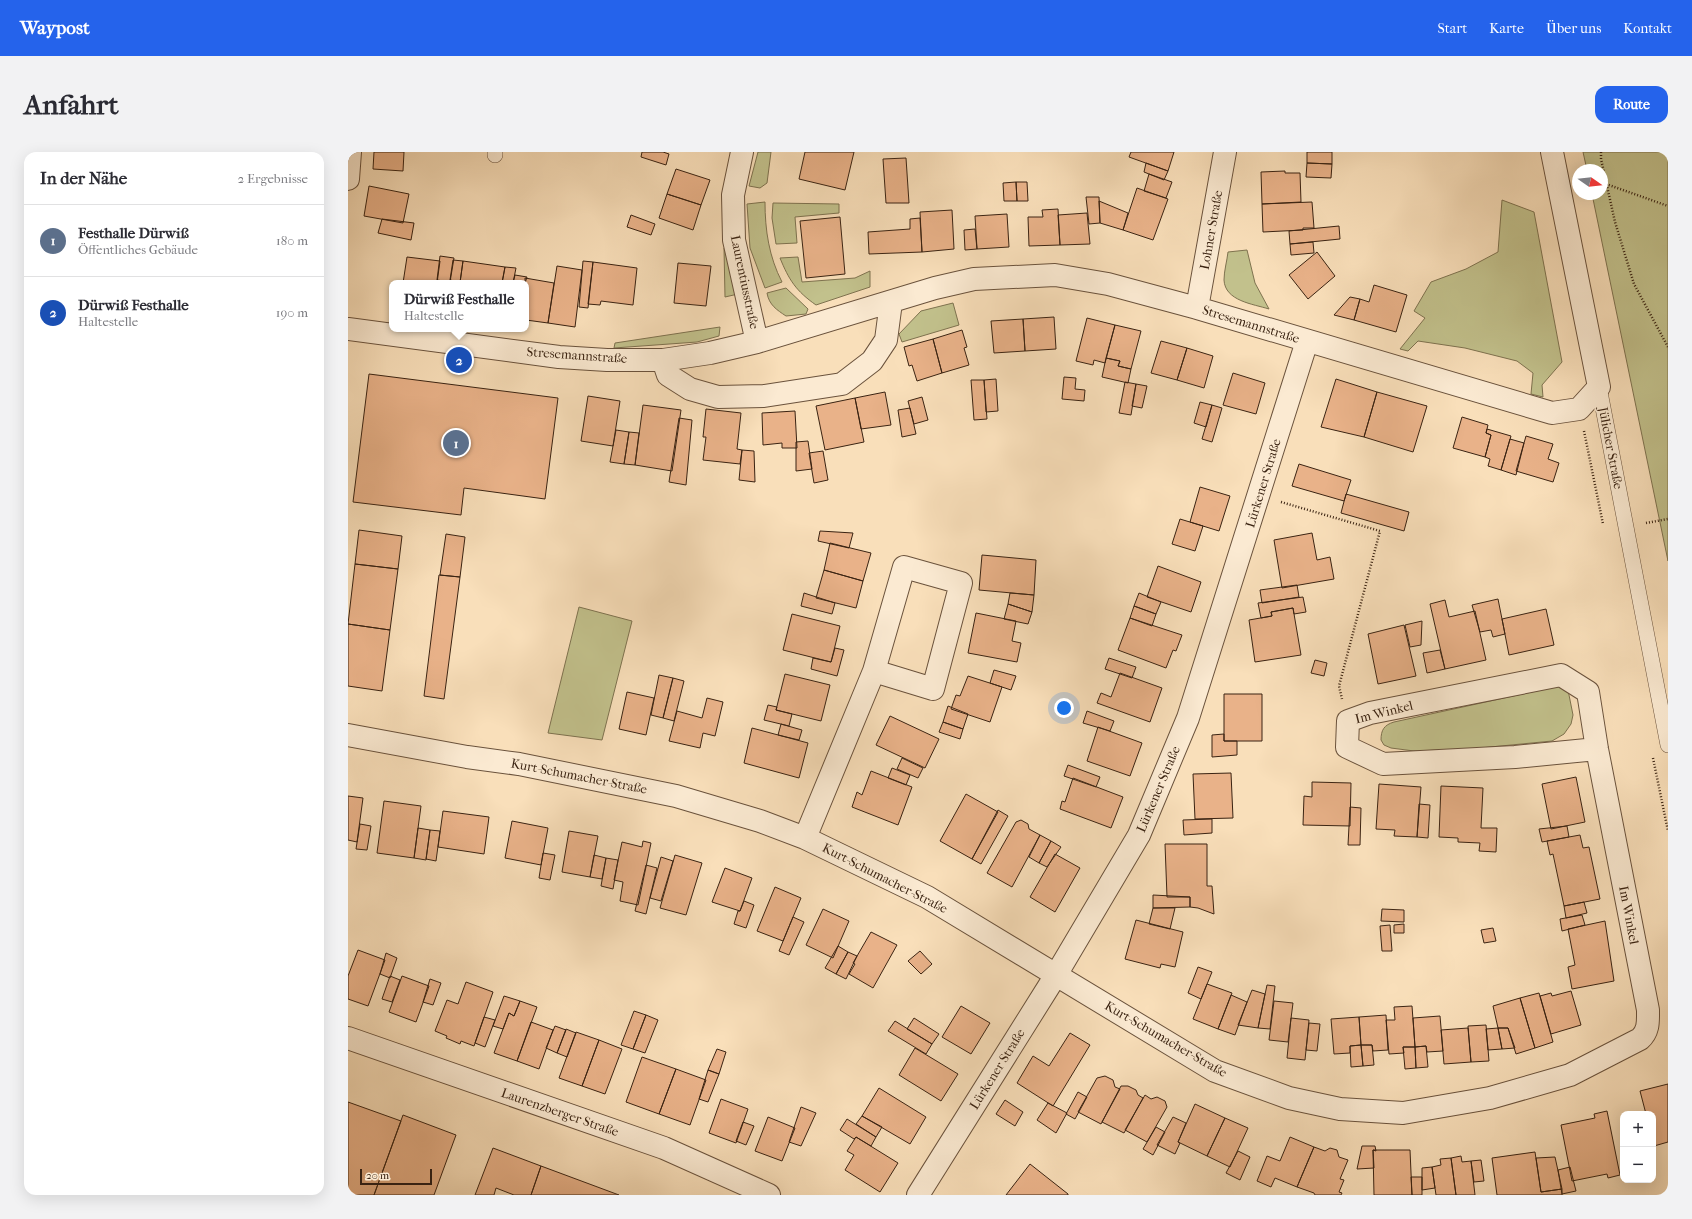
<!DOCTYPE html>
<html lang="de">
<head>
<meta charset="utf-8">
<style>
  body { margin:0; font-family:"IM FELL French Canon",serif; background:#f2f2f3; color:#2b2b33 }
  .controls { position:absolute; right:12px; bottom:12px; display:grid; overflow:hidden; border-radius:8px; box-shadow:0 4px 16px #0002 }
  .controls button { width:36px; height:36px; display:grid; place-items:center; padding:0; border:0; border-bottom:1px solid #e1e1e2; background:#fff; color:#2b2b33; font:20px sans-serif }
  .compass { position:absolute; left:1224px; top:12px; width:36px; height:36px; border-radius:50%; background:#fff; box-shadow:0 4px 16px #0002; rotate:104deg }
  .scale { position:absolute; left:12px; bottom:10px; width:72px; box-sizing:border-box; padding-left:4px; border:2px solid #3a2312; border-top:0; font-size:11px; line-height:14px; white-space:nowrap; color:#3a2312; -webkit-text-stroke:3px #fbead2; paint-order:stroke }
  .you { position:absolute; left:716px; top:556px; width:14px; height:14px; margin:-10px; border:3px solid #fff; border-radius:50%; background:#1a73e8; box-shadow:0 0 0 6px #1a73e833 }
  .badge { display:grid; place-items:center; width:26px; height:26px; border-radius:50%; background:#2563eb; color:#fff; font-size:13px; font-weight:700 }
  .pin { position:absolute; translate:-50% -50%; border:2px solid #fff; box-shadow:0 1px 4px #0006 }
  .popup { position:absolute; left:41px; top:128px; width:140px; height:52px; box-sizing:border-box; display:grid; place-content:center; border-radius:8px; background:#fff; filter:drop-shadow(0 1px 3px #0005); font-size:13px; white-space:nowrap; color:#7c7c81 }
  .popup b { font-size:15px; color:#2b2b33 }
  .popup::after { content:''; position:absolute; left:50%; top:100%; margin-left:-8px; border:8px solid transparent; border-top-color:#fff }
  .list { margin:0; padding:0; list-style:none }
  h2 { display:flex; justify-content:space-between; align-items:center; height:52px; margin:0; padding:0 16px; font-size:17px }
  h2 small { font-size:13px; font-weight:400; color:#7c7c81 }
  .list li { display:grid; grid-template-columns:26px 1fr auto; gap:12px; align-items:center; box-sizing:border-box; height:72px; padding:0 16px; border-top:1px solid #e1e1e2 }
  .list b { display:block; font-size:15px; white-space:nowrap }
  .list p { margin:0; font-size:13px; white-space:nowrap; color:#7c7c81 }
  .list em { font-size:13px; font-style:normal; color:#7c7c81 }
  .map { position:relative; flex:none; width:1320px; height:1043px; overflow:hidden; border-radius:12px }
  header { display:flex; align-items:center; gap:24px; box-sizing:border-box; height:56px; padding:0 20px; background:#2563eb; color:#fff }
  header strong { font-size:19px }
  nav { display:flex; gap:22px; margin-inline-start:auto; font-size:14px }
  .intro { display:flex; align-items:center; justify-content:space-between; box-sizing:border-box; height:96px; padding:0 24px }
  h1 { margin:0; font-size:28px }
  .button { padding:10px 18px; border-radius:12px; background:#2563eb; color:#fff; font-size:14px; font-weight:700 }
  main { display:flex; gap:24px; padding:0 24px }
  aside { flex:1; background:#fff; border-radius:12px; box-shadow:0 4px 16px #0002 }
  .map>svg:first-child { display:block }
</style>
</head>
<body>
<header>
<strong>Waypost</strong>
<nav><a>Start</a><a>Karte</a><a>Über uns</a><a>Kontakt</a></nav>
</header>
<div class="intro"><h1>Anfahrt</h1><a class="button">Route</a></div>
<main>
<aside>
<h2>In der Nähe<small>2 Ergebnisse</small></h2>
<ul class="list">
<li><span class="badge" style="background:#5c6f8a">1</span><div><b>Festhalle Dürwiß</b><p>Öffentliches Gebäude</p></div><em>180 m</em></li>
<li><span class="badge" style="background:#1a4fb4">2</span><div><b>Dürwiß Festhalle</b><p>Haltestelle</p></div><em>190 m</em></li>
</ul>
</aside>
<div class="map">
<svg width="1320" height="1043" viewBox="0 0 1320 1043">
  <rect width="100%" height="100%" fill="#f9dfba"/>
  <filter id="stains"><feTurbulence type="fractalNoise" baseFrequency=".005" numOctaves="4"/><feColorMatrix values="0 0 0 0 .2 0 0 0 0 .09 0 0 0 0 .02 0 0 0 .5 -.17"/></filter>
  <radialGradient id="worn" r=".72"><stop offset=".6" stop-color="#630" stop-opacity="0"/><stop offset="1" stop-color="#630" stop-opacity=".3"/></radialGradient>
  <!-- green -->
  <path fill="#c2c18c" stroke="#7e724f" d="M410,0H423L419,31L412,36L401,34Z
    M1235,0H1320V409L1244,42H1254V18H1239Z
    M1154,48L1186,60L1214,210L1194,233L1195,245L1183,242L1185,221L1169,209L1117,196L1070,189L1060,199L1052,197L1077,166L1066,159L1083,130L1118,117L1150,100Z
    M417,50C417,78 421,105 434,130L417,136L402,96L399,52Z
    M425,51L491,52V61L447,65L449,91L428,92L424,66Z
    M384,95L390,142L377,145L376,96Z
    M899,98L907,131L921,157C905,152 877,149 876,128C876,119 879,109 880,100Z
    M450,105L454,130L507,126L522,119V135L468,153C448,139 441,128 432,106Z
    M438,136L460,157L458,162L438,164C429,158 421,153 419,141Z
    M605,151L611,173L554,190L551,182L573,159Z
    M372,175L371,184L349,190L266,196L267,191Z
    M231,455L284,469L254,588L200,581Z
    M1211,534L1220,538L1225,563L1223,572L1216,582L1204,589L1122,597L1066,599L1043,596L1036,593L1033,588C1033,578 1036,573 1046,570Z"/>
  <!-- building -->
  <path fill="#e9b289" stroke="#3a2312" d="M26,0H56L55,19L25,17Z
    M294,0H315L321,2L318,13L293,5Z
    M457,0H506L497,38L451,27Z
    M783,0H826L820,19L781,5Z
    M959,0H984V12L959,11Z
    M558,6L561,51H538L535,7Z
    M798,11L820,19L816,28L796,20Z
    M959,11L984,12L983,26L958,25Z
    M328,17L362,28L353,53L319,42Z
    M937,19V21H952L953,50L914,52L913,20Z
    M801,22L824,30L818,46L796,39Z
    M668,30H679L680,49H669Z
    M668,30L669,49H656L655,31Z
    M21,34L61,42L55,71L16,64Z
    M789,36L820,47L805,88L775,78Z
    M319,42L353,53L345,78L311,66Z
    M738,45H751L752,71L741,72Z
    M751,49L780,61L775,78L752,71Z
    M964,50L966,76H955V78L915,80L914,52Z
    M710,57L712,93L681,94L680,65H695L694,58Z
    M604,58L606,97L574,100L572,60Z
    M739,61L742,92L712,93L710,63Z
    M659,62L661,95L629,97L627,64Z
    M283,63L307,72L303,83L279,75Z
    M492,65L497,122L458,126L452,69Z
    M572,66L574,100L521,102L520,80L562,77V67Z
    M34,67L66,71L63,88L30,81Z
    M991,74L992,87L942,92L941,79Z
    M627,77L629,97L617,98L616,78Z
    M965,90L966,101L943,103L942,92Z
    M969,100L987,124L960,147L941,123Z
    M92,104L106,106L102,130L89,128Z
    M59,105L92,109L89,131H55Z
    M105,108L115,109L112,130L102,128Z
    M115,109L157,115L154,131H112Z
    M235,109L245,110L240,156L231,155Z
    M245,110L289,116L285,153L253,149L252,153L240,152Z
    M330,111L363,114L358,154L326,151Z
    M209,114L234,118L227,175L200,171Z
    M157,115L168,116L165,131H154Z
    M167,123L179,125L177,131H165Z
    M177,126L206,131L200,171L178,168Z
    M1026,133L1059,143L1048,180L1006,168L1012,147L1021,150Z
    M1002,145L1012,147L1006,168L986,163Z
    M706,165L708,197L677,199L675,167Z
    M739,166L767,173L757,211L746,208L745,213L728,209Z
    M675,167L677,199L646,201L643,169Z
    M767,173L793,179L783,217L770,214L772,209L758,206Z
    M614,178L619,195L616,196L621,213L594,221L585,187Z
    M585,187L594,221L569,229L564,213L561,214L556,195Z
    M813,189L839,196L829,228L803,221Z
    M839,196L865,204L856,236L829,228Z
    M758,206L772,209L770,214L783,217L780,231L754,225Z
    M885,221L917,231L908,262L875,253Z
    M21,222L210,246L197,347L116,336L113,363L5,350Z
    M716,225L728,226L727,237L737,238L736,249L714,247Z
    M648,227L650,259L638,260L636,228Z
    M988,227L1029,240L1016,285L973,275Z
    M623,228H636L639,267L626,268Z
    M777,230L788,232L783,263L771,261Z
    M788,232L799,234L794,256L784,254Z
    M537,240L543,273L513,277L507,246Z
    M1029,240L1079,254L1065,300L1016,285Z
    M240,244L272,249L265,294L233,289Z
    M574,245L580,268L566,272L560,249Z
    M507,246L516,290L477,298L468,254Z
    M852,250L864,253L858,275L846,271Z
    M295,253L333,258L324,319L287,313Z
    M864,253L874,256L864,290L854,287Z
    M562,256L568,282L554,285L550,258Z
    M358,257L393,261L389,297L394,298L392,312L355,308L358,285H355Z
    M447,259L449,296H434V291L415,293L414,261Z
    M1114,265L1140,273L1138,281L1143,283L1137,305L1105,296Z
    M331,266L344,268L338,333L321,330Z
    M1139,277L1163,284L1153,318L1140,314L1142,307L1137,305L1143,283L1138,281Z
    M268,278L281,280L276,312L262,310Z
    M281,280L291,281L287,313L276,312Z
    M1178,284L1205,292L1200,307L1211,311L1205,330L1168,319Z
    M1162,287L1176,291L1168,323L1153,318Z
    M460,289L464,317L448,319V290Z
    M394,298L406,299L407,330L391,328Z
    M475,299L480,328L466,331L461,301Z
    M951,312L1003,328L996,349L944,334Z
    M852,335L882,344L871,379L842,370Z
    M998,342L1061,360L1056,379L993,361Z
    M832,367L855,374L847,399L824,392Z
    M11,378L54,384L50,417L7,412Z
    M472,379L505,381L501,396L470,389Z
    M964,381L969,408L982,405L986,427L934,436L926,388Z
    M98,382L117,385L112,425L92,423Z
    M482,391L523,401L515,429L476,418Z
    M634,403L688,408L686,443L631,438Z
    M7,412L50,417L42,478L0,472Z
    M810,414L853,430L843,460L799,445Z
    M476,418L515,429L508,456L468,446Z
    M91,423L112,425L96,547L76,544Z
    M949,433L951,445L914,451L912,438Z
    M456,441L487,451L484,462L453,454Z
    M662,441L686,443L684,460L660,452Z
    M791,441L813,450L808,462L786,454Z
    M955,445L958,460L946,462L945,456L923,460L924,464L913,466L910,451Z
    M1150,447L1157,482L1145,485L1143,478L1132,480L1124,453Z
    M1097,448L1101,465L1127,459L1138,508L1097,517L1082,452Z
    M660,452L684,460L680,472L656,467Z
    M786,454L808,462L804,474L782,466Z
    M945,456L953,503L907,510L901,468L924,464L923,460Z
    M1198,457L1206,493L1161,503L1154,467Z
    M628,461L668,469L664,489L673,491L669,510L620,501Z
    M444,462L492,474L483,510L435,498Z
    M782,466L834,483L828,499L825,498L818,516L770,498Z
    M1074,469L1073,493L1062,495L1057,473Z
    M0,472L42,478L34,539L0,534Z
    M1056,473L1068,524L1030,532L1020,482Z
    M487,496L496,498L489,524L463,517L465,506L483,510Z
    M1092,498L1097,517L1079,521L1075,501Z
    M761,506L788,515L784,526L757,517Z
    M967,508L979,511L976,524L963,521Z
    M646,518L668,524L663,538L642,531Z
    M772,521L814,536L802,570L749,551L753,541L763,545Z
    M437,522L482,533L473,569L428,558Z
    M311,523L325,526L315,566L303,563Z
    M620,524L654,535L642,570L603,557L608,543L612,544Z
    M325,526L336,529L326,569L315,566Z
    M279,540L306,546L298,583L271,577Z
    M876,542H914V589H876Z
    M359,546L375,550L367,584L355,581L352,596L321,589L329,559L354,566Z
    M420,553L429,555L428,558L444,562L441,574L416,568Z
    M600,554L620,562L615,577L595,570Z
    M739,559L766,569L762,579L735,571Z
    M542,564L591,587L577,616L528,593Z
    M595,570L615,577L612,587L591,580Z
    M433,572L454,578L451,588L430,583Z
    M750,575L794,591L782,624L739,609Z
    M404,576L460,591L451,626L396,611Z
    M876,582V589H889V603L864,605V583Z
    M554,606L575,616L570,626L549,617Z
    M720,613L752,625L748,635L716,624Z
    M544,616L562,623L558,633L540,626Z
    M523,619L564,635L550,673L504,655L509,640L514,643Z
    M883,621L885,666L847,667L845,622Z
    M1228,625L1237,670L1203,677L1194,632Z
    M725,626L775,645L763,676L712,657L714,649L717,650Z
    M964,630L1003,631L1002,674L955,673L956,644L964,645Z
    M1031,632L1073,635L1069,685L1046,684L1047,678L1028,677Z
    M1093,634L1135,636L1133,676H1149L1148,700L1131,699L1132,691L1110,690V686L1091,685Z
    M618,642L650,660L624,707L592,689Z
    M0,644L15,646L9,690L0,688Z
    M36,649L73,654L66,706L29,701Z
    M1071,652L1082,653L1080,686L1069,685Z
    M1002,655L1013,656L1012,693H1000Z
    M650,658L660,664L633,712L624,707Z
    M95,659L141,665L136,702L90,695Z
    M864,667V681L836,683L835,668Z
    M673,668L680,672L681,677L692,683L664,735L639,721L668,670Z
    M164,669L200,676L193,713L157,706Z
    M12,672L23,674L19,698L8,697Z
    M1219,674L1221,685L1194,690L1191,677Z
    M70,676L82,678L78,708L66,706Z
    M82,678L92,679L88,709L78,707Z
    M221,679L250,684L242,725L214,720Z
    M692,683L703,689L691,711L681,705Z
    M1232,683L1235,696L1241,695L1252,747L1216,754L1205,702L1202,703L1199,689Z
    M295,689L303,691L290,753L272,749L275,730L266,728L274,690L294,695Z
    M703,689L713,695L699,715L691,711Z
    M817,692H859V734H864L866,762L850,756L842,755V745H819Z
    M195,701L207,703L202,728L191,726Z
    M707,702L732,716L707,760L682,745Z
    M246,703L258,706L254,727L242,725Z
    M327,703L354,711L338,763L312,756Z
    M313,705L325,709L313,749L302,746Z
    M258,706L270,708L265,737L253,734Z
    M298,713L309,716L298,762L287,759Z
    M377,716L404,726L392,759L364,750Z
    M427,735L453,746L435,789L409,779Z
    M805,743L842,745V755L805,756Z
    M396,749L406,753L398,776L386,772L390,759H392Z
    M1236,750L1239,761L1218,766L1216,754Z
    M805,756H827L822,777L801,772Z
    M475,757L501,769L485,806L458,793Z
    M1034,757L1056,758V770L1033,769Z
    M1234,763L1237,773L1214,779L1212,767Z
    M445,765L456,770L441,803L431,799Z
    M788,768L835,780L827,815L813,812L812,816L777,807Z
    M1257,769L1266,829L1224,837L1220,815L1227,813L1220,777Z
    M1056,772V781H1046V773Z
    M1042,773L1044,799H1034L1032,774Z
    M1145,776L1148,789L1136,791L1133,778Z
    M523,780L549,793L525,836L501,822L507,812L505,811Z
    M490,794L500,800L488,822L477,816Z
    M10,798L37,808L20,854L0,847V824Z
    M572,799L584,812L573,822L560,809Z
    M500,800L509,804L498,827L488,822Z
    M38,801L49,806L42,826L32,822Z
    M850,815L864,820L853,847L840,841Z
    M42,824L52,828L44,850L34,847Z
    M54,824L81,834L68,870L41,860Z
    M82,827L93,831L85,853L75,850Z
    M118,830L145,840L126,894L113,889L112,892L98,886L99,884L87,879L99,848L110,852Z
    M859,832L884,841L870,877L845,867Z
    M919,833L927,834L922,877L910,876Z
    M904,838L917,842L910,876L890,873Z
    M1223,839L1233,873L1203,882L1192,844L1203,841L1204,844Z
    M1191,841L1205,890L1187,896L1172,846Z
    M883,843L899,850L887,883L870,877Z
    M156,844L172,849L166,864L161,861L155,877L145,874Z
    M1172,846L1187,896L1168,902L1160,876H1150L1145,854Z
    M172,849L189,855L169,909L146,901L161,861L166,864Z
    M926,849L945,851L940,890L921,888Z
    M613,854L642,871L623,902L594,885Z
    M1064,854L1067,895H1055L1056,901L1041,902L1038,868H1047L1046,855Z
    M286,859L298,863L285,897L273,893Z
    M298,863L310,868L297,901L285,897Z
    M1038,863L1040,898L1025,899L1024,893H1013L1011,865Z
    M1092,864L1095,899L1079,900L1078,894L1067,895L1065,866Z
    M136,865L147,868L137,895L127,891Z
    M1011,865L1013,893L1002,894V901L986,902L983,867Z
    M566,866L591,882L584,892L559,877Z
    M943,866L961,868L957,908L939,906Z
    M547,869L584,892L578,902L540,879Z
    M183,870L205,878L191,917L169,909Z
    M961,871L972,872L969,899L958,898Z
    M1138,873L1141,909L1123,910L1120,874Z
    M207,874L218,878L209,901L198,896Z
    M1120,876L1123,910L1096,912L1093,878Z
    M1150,876L1154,897L1140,898L1138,877Z
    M1150,876H1160L1167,896L1154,897Z
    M218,877L228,881L219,905L209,901Z
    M228,880L251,888L234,934L211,926Z
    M722,881L742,893L705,954L669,931L685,904L701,914Z
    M251,888L274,897L257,942L234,934Z
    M1013,893L1015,914L1003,915L1002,894Z
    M1013,893H1024L1026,913L1015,914Z
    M1078,894L1080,915L1068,916L1067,895Z
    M1055,895H1067L1068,916L1057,917Z
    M567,896L610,922L593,949L551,923Z
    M369,897L378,900L371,922L360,918Z
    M294,905L328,917L311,962L278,950Z
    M328,917L358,928L342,973L311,962Z
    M360,918L371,922L360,950L351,947Z
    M757,924L765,928L767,935L772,937L753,972L730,960L749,926Z
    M1320,932V990L1306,994L1305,962H1298L1292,939Z
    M773,934H780L788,938L790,943L795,946L776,981L754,970Z
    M531,936L578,965L562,992L514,964Z
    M730,940L739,945L727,967L718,962Z
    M797,943L803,947L809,945L817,949L819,955L799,990L777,978Z
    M373,947L400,957L388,991L361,981Z
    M657,948L675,960L667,974L648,962Z
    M0,950L53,969L26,1043H0Z
    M700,951L719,961L708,981L689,968Z
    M847,952L877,966L859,1004L830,990Z
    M453,955L468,961L453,994L441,990Z
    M1259,959L1272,1023L1260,1026L1259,1022L1224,1029L1213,973L1247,966L1246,962Z
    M55,963L108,983L86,1043H26Z
    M514,964L534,975L528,985L508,972Z
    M420,965L447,976L434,1009L407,999Z
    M825,965L838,971L830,990L832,991L827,1002L809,993Z
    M877,966L900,976L882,1015L859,1004Z
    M499,967L528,985L523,994L508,985L506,987L492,978Z
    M395,970L406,974L398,993L388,989Z
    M808,975L817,980L805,1003L795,997Z
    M508,985L550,1011L532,1040L497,1018L506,1003L499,999Z
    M942,985L966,995L949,1035L927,1026L923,1035L909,1029L919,1004L932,1009Z
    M1014,994H1027L1028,999L1025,998L1026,1016L1009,1017Z
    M966,995L977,999L982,996L989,998L991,1005L1000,1008L992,1027L996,1028L991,1040L994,1041L993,1043H967L966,1041L949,1035Z
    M145,996L193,1014L183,1043H166L148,1036L146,1043H127Z
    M1025,998H1062L1064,1043H1026Z
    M890,999L902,1005L892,1028L878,1021Z
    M1187,1000L1193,1040L1214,1037V1043H1149L1144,1006Z
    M1113,1004L1114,1010L1123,1009L1127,1043H1108L1103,1006Z
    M1207,1005L1214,1037L1193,1040L1188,1006Z
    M1103,1006L1108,1043H1088L1084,1015L1093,1013L1092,1007Z
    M1133,1008L1136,1029L1126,1030L1123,1009Z
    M682,1012L720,1042V1043H658Z
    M193,1014L271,1043H183Z
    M1084,1015L1087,1036L1074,1038V1016Z
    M1222,1015L1228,1039L1214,1042L1210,1018Z
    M1063,1025H1074V1043H1064Z"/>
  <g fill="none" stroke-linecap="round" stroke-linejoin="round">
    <!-- lane casing -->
    <g stroke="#6a523c" stroke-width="16">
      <path id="lane" d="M147,3V0
        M1251,235L1320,593"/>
    </g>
    <!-- street casing -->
    <g stroke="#6a523c" stroke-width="24">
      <path id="street" d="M394,0L385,43L386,88L409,190
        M0,27L2,0
        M849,156L877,0
        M0,177L211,205L259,208H315L362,201L409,190L587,136L626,127L707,123L760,132L849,156L1204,261L1231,257L1251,235L1204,0
        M315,208L320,223L342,237L370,245L416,244L494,232L524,209L538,188L543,150
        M556,415L613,431L585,537L526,519Z
        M0,583L119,605L171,612L328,644L412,669L457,686L579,745L867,919L941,946L992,957L1055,961L1142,946L1222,923L1292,887C1301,879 1300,869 1300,858L1249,597L1240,540L1213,523L1022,561L1000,569L999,595L1035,612L1167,605L1249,597
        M457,686L526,519
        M0,886L316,996L421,1043
        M570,1043L708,823L791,683L840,566L959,189"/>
    </g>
    <!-- path -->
    <path stroke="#3a2312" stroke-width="2.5" stroke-dasharray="1 2" stroke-linecap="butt" d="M1253,0V7L1267,70L1286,132L1320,195
      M1258,32L1320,54
      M1236,279L1255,372
      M933,350L1032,379L991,534L994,547
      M1298,371L1320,367
      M1305,606L1320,679"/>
    <!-- lane -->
    <use href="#lane" stroke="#fbead2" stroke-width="15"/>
    <!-- street -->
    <use href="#street" stroke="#fbead2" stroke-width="22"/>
  </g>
  <g text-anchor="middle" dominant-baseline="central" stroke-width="3" stroke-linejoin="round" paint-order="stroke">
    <!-- street labels -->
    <g font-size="13" fill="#3a2312" stroke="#fbead2">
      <text transform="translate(863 78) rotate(-80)">Lohner Straße</text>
      <text transform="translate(397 130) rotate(78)">Laurentiusstraße</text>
      <text transform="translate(903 172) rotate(17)">Stresemannstraße</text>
      <text transform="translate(229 203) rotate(4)">Stresemannstraße</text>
      <text transform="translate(1263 296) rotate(79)">Jülicher Straße</text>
      <text transform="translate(915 331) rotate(-73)">Lürkener Straße</text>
      <text transform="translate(1036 560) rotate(-14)">Im Winkel</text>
      <text transform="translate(231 624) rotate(11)">Kurt-Schumacher-Straße</text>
      <text transform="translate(810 637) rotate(-67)">Lürkener Straße</text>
      <text transform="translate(537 726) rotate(27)">Kurt-Schumacher-Straße</text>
      <text transform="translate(1281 763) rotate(79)">Im Winkel</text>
      <text transform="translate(818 887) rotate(30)">Kurt-Schumacher-Straße</text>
      <text transform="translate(649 917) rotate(-58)">Lürkener Straße</text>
      <text transform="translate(212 960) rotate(19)">Laurenzberger Straße</text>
    </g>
  </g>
  <rect width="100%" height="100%" filter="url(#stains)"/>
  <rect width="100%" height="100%" fill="url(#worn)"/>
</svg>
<div class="controls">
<button>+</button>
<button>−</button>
</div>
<svg class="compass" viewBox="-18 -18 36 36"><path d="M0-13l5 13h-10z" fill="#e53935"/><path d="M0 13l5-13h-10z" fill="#7c7c81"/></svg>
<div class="scale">20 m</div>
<div class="you"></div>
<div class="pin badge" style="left:108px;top:291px;background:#5c6f8a">1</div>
<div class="pin badge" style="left:111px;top:208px;background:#1a4fb4">2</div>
<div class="popup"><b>Dürwiß Festhalle</b>Haltestelle</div>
</div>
</main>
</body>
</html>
